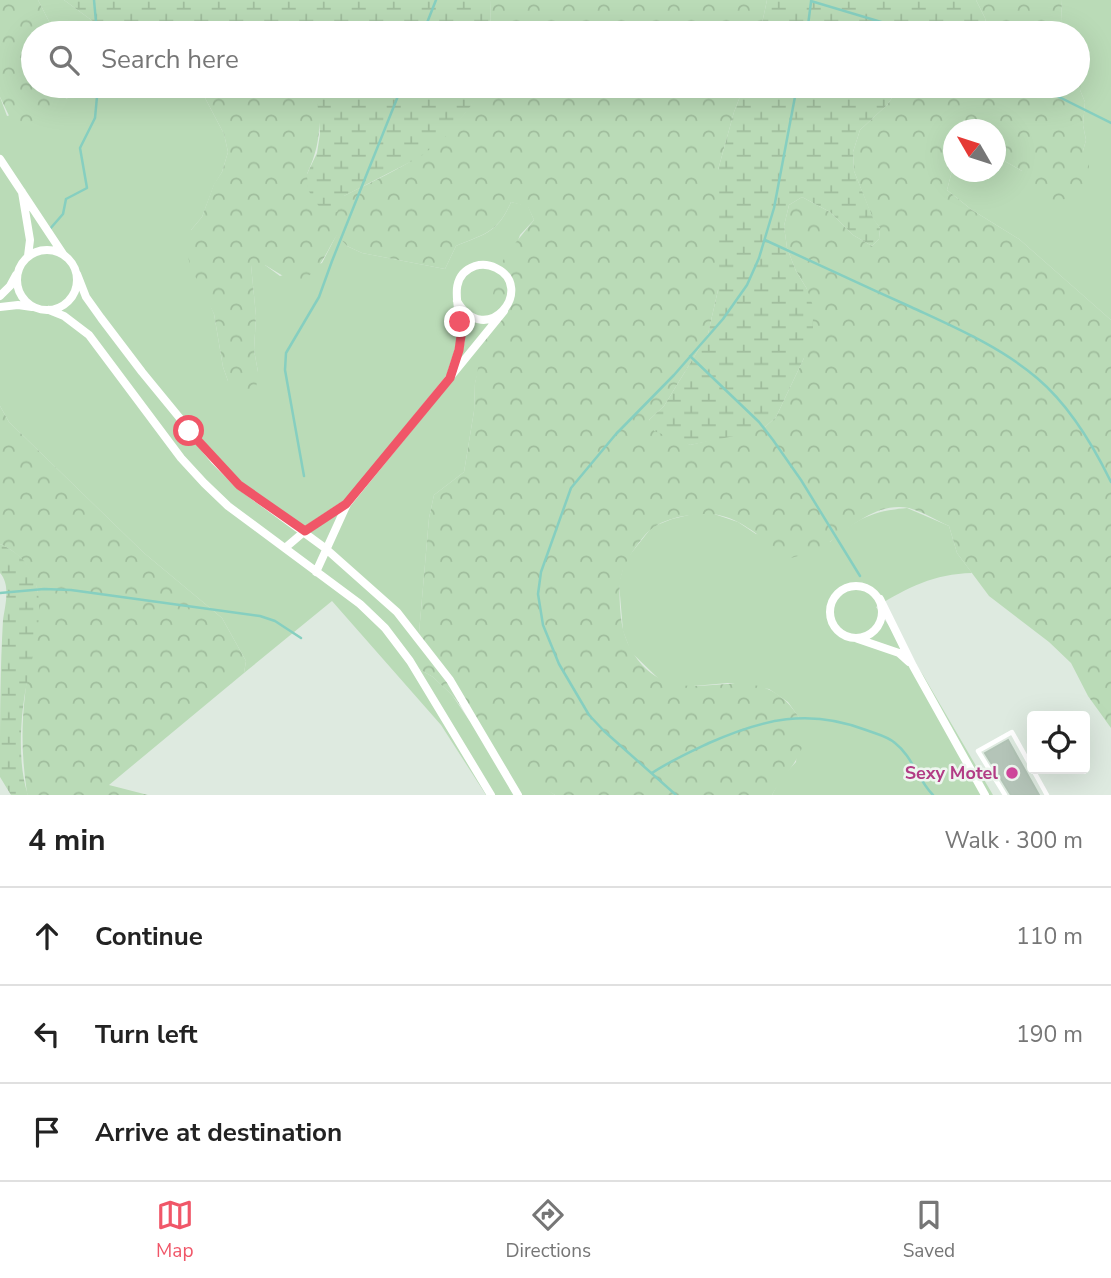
<!DOCTYPE html>
<html lang="en">
<head>
<meta charset="utf-8">
<style>
  body { margin:0; font-family:"Nunito Sans",sans-serif; background:#f2f2f2; color:#222 }
  .controls { position:absolute; right:21px; bottom:21px; display:grid; overflow:hidden; border-radius:7px; box-shadow:0 7px 28px #0002 }
  .controls button { width:63px; height:63px; display:grid; place-items:center; padding:0; border:0; border-bottom:2px solid #e0e0e0; background:#fff; color:#222; font:35px sans-serif }
  .compass { position:absolute; left:943px; top:119px; width:63px; height:63px; border-radius:50%; background:#fff; box-shadow:0 7px 28px #0002; rotate:309deg }
  .stop { position:absolute; width:21px; height:21px; margin:-16px; border:5px solid #f05668; border-radius:50%; background:#fff }
  .stop.end { background:#f05668; border-color:#fff; box-shadow:0 2px 7px #0008 }
  .list { margin:0; padding:0; list-style:none }
  h2 { display:flex; justify-content:space-between; align-items:center; height:91px; margin:0; padding:0 28px; font-size:30px }
  h2 small { font-size:23px; font-weight:400; color:#767676 }
  .list li { display:grid; grid-template-columns:46px 1fr auto; gap:21px; align-items:center; box-sizing:border-box; height:98px; padding:0 28px; border-top:2px solid #e0e0e0 }
  .list b { display:block; font-size:26px; white-space:nowrap }
  .list em { font-size:23px; font-style:normal; color:#767676 }
  .icon { flex:none; width:38px; height:38px; fill:none; stroke:currentColor; stroke-width:2; stroke-linecap:round; stroke-linejoin:round }
  .map { position:relative; flex:none; width:1111px; height:795px; overflow:hidden }
  .search { position:absolute; background:#fff; box-shadow:0 7px 28px #0002; left:21px; right:21px; top:21px; height:77px; display:flex; align-items:center; gap:18px; box-sizing:border-box; padding:0 24px; border-radius:38px; color:#767676; font-size:26px }
  .sheet { height:385px; background:#fff }
  nav { display:flex; justify-content:space-around; align-items:center; box-sizing:border-box; height:98px; border-top:2px solid #e0e0e0; background:#fff; font-size:19px; color:#767676 }
  nav a { display:grid; justify-items:center; gap:4px }
  nav .on { color:#f05668 }
  .map>svg:first-child { display:block }
</style>
</head>
<body>
<div class="map">
<svg width="1111" height="795" viewBox="0 0 1111 795">
  <defs>
    <pattern id="forest-crowns" width="20" height="18" patternUnits="userSpaceOnUse" patternTransform="scale(1.75)"><rect width="20" height="18" fill="#badbb7"/><path d="M2 6a3 3 0 1 1 6 0M12 15a3 3 0 1 1 6 0" fill="none" stroke="#a0bd9d"/></pattern>
    <pattern id="wetland-marsh" width="20" height="14" patternUnits="userSpaceOnUse" patternTransform="scale(1.75)"><rect width="20" height="14" fill="#badbb7"/><path d="M1 5h8M5 5V1M11 12h8M15 12V8" fill="none" stroke="#a0bd9d"/></pattern>
  </defs>
  <rect width="100%" height="100%" fill="#deeae0"/>
  <!-- grass -->
  <path fill="#badbb7" d="M38,0H64L109,33H55Z
    M1062,0H1111V320L1019,239L972,210L947,190L953,167L954,172H996V156L1022,171L1083,151L1086,140L1083,125L1085,102L1080,90L1078,33L1064,32L1061,22Z
    M68,86H183L204,96L224,134L228,152L222,172L214,185L202,217L191,230L204,290L214,314L223,367L228,381L258,372L254,350L256,316L251,265H265L280,276L322,263L337,234L347,246L362,253L445,269L456,246C485,234 498,233 511,202L528,206L534,220L520,235L503,281L475,383L474,411L464,472L434,495L429,518L419,633V669L433,677L452,695L469,720L538,783L555,795H486L441,725L332,601L244,673L246,661L222,618L144,553L9,422L0,406V97L7,116L68,98Z
    M907,508L949,526L957,553L972,573C934,574 908,587 876,607L923,675L993,795H772L781,778L796,762L800,719L788,702L769,689L728,683L682,687L661,681L631,652L623,631L619,583L625,561L652,527L672,519L693,514H714L738,522L756,534L830,542C856,519 872,511 907,508Z"/>
  <!-- forest -->
  <path fill="url(#forest-crowns)" d="M0,0H38L55,33H33V86H68V97L32,126H14L0,97Z
    M491,0H767L760,33H490Z
    M976,0H1062L1061,22L1064,33H988L985,18Z
    M229,23L252,24L268,33H193Z
    M1078,63L1081,71L1080,90L1085,102L1083,125L1086,140L1083,151L1089,166L1088,177L1078,198L1055,200L1033,194L1022,171L996,156V130H954L953,167L947,190L972,210L1019,239L1111,320V728L1088,696L1071,663L1049,642L989,596L957,553L949,526C936,520 923,512 909,508C878,502 853,525 831,541C819,550 805,554 791,558C765,543 740,514 708,514C687,514 660,518 645,535C620,566 617,578 621,618C623,636 630,651 642,665C690,716 754,649 798,716C818,746 785,771 772,795H555L516,771L501,758L452,695L433,677L419,669V633L429,518L434,495L464,472L474,411L475,383L498,269L508,252L534,220L528,207L511,202C498,233 484,234 456,246L445,269L362,253L347,246L337,235C324,255 319,277 293,282L265,265H251L256,316L254,350L258,372L256,389L247,394L228,381L223,367L214,314L191,268L185,246L191,230L202,217L214,184L222,172L228,152L224,134L204,96L183,86H316C321,120 322,142 307,174L344,196C391,172 431,157 464,114C471,104 478,97 481,86H744L734,112L718,170V290L708,334L664,406L649,420L690,445L765,427L776,417L804,358L807,289L796,271L787,248L784,226L789,205L802,197L830,212L853,235L872,246L879,239L880,228L873,219L854,171L853,152L860,130L887,105L894,95L915,86H1078Z
    M0,406L9,422L144,553L222,618L246,661L244,673L109,785L148,795H28L27,793C22,760 21,729 25,695C27,674 42,603 37,588C31,567 20,553 0,544Z"/>
  <!-- wetland -->
  <path fill="url(#wetland-marsh)" d="M64,0H491L490,33H268L252,24L229,23L193,33H109Z
    M767,0H976L985,18L988,33H760Z
    M316,86H481L479,95L450,133L420,157L344,196L337,212L320,208L308,190L307,174L317,153L320,134Z
    M744,86H915L894,95L887,105L860,130L853,152L854,171L873,218L880,228L879,239L872,246L853,235L830,212L802,197L789,205L784,226L787,248L796,271L807,289L813,306V328L804,358L776,417L765,427L749,433L690,445L654,431L649,420L664,406L708,334L718,290V170L734,112Z
    M0,544C62,571 34,643 25,693C20,724 18,766 28,795H11L0,777C0,726 0,671 3,620C5,606 11,585 0,573Z"/>
  <g fill="none" stroke-linecap="round" stroke-linejoin="round">
    <!-- stream -->
    <path stroke="#86cfc0" stroke-width="2.5" d="M94,0L97,33
      M811,1L918,33
      M423,33L436,0
      M807,33L811,2
      M1037,86L1111,123
      M49,230L63,214L66,199L87,188L80,148L95,118L98,86
      M765,240C813,262 862,285 911,307C954,327 1001,347 1037,378C1069,405 1093,445 1111,482
      M690,356L759,422L773,440L801,480L860,576
      M304,476L285,370L286,353L319,297L332,261L402,86
      M0,593L44,589L71,590L260,616L275,621L301,638
      M652,773C670,761 690,752 709,743C763,719 809,708 866,730C876,734 887,736 895,743C912,756 918,780 933,795
      M676,795L604,731L589,715L559,664L543,625L538,594L541,572L571,488L616,434L674,375L723,319L747,285L759,258L774,208L797,86"/>
  </g>
  <!-- building -->
  <path fill="#b4c4b8" stroke="#b1c3b5" stroke-width="2" d="M1008,740L1039,795H1011L985,753Z"/>
  <g fill="none" stroke-linecap="round" stroke-linejoin="round">
    <!-- service -->
    <path stroke="#fff" stroke-width="4.5" d="M1005,795L978,751L1012,732L1047,795"/>
    <!-- minor -->
    <path stroke="#fff" stroke-width="8" d="M0,159L63,254
      M22,192L30,240L28,256
      M17 280a30 30 0 1 1 60 0a30 30 0 1 1-60 0Z
      M77,274L86,297L101,318L142,372L215,461L239,485L325,548L397,612L450,680L518,795
      M0,296L10,286L16,275
      M0,307L18,305L32,307
      M49,310L64,316L89,335L181,458L204,483L228,506L360,604L385,628L410,661L491,795
      M451,375C454,362 460,351 461,338C463,315 443,277 475,266C482,264 490,265 496,268C537,288 486,351 457,301
      M285,548L305,531L344,505
      M316,572L347,504L504,311
      M830 612a26 26 0 1 1 52 0a26 26 0 1 1-52 0Z
      M880,599L913,666L985,795
      M858,639L899,653L909,662"/>
  </g>
  <g fill="none" stroke-linecap="round" stroke-linejoin="round">
    <!-- route -->
    <path stroke="#f05668" stroke-width="9" d="M189,431L239,485L305,531L346,504L450,378L459,350L461,336L460,322"/>
  </g>
  <!-- markers -->
  <circle fill="#d1479c" stroke="#eef6ef" stroke-width="2.5" cx="1012" cy="773" r="7"/>
  <g text-anchor="middle" dominant-baseline="central" stroke-width="5" stroke-linejoin="round" paint-order="stroke">
    <!-- hotel labels -->
    <g font-size="18" font-weight="bold" fill="#b23c85" stroke="#eef6ef" text-anchor="end">
      <text x="998" y="773">Sexy Motel</text>
    </g>
  </g>
</svg>
<div class="controls">
<button><svg class="icon" aria-label="locate" viewBox="0 0 24 24"><circle cx="12" cy="12" r="6"/><path d="M12 2v4M12 18v4M2 12h4M18 12h4"/></svg></button>
</div>
<svg class="compass" viewBox="-18 -18 36 36"><path d="M0-13l5 13h-10z" fill="#e53935"/><path d="M0 13l5-13h-10z" fill="#767676"/></svg>
<div class="stop" style="left:189px;top:431px"></div>
<div class="stop end" style="left:460px;top:322px"></div>
<div class="search"><svg class="icon" aria-label="search" viewBox="0 0 24 24"><circle cx="10" cy="10" r="6"/><path d="M15 15l6 6"/></svg>Search here</div>
</div>
<section class="sheet">
<h2>4 min<small>Walk · 300 m</small></h2>
<ul class="list">
<li><svg class="icon" aria-label="ahead" viewBox="0 0 24 24"><path d="M12 20V5M6 11l6-6 6 6"/></svg><div><b>Continue</b></div><em>110 m</em></li>
<li><svg class="icon" aria-label="left" viewBox="0 0 24 24"><path d="M17 20v-9H6M10 6l-5 5 5 5"/></svg><div><b>Turn left</b></div><em>190 m</em></li>
<li><svg class="icon" aria-label="arrive" viewBox="0 0 24 24"><path d="M6 21V4h12l-3 4 3 4H6"/></svg><div><b>Arrive at destination</b></div></li>
</ul>
</section>
<nav>
<a class="on"><svg class="icon" aria-label="map" viewBox="0 0 24 24"><path d="M3 6l6-2 6 2 6-2v14l-6 2-6-2-6 2zM9 4v14M15 6v14"/></svg>Map</a>
<a><svg class="icon" aria-label="directions" viewBox="0 0 24 24"><path d="M12 3l9 9-9 9-9-9zM9 14v-3h6M13 9l2 2-2 2"/></svg>Directions</a>
<a><svg class="icon" aria-label="saved" viewBox="0 0 24 24"><path d="M7 4h10v16l-5-4-5 4z"/></svg>Saved</a>
</nav>
</body>
</html>
